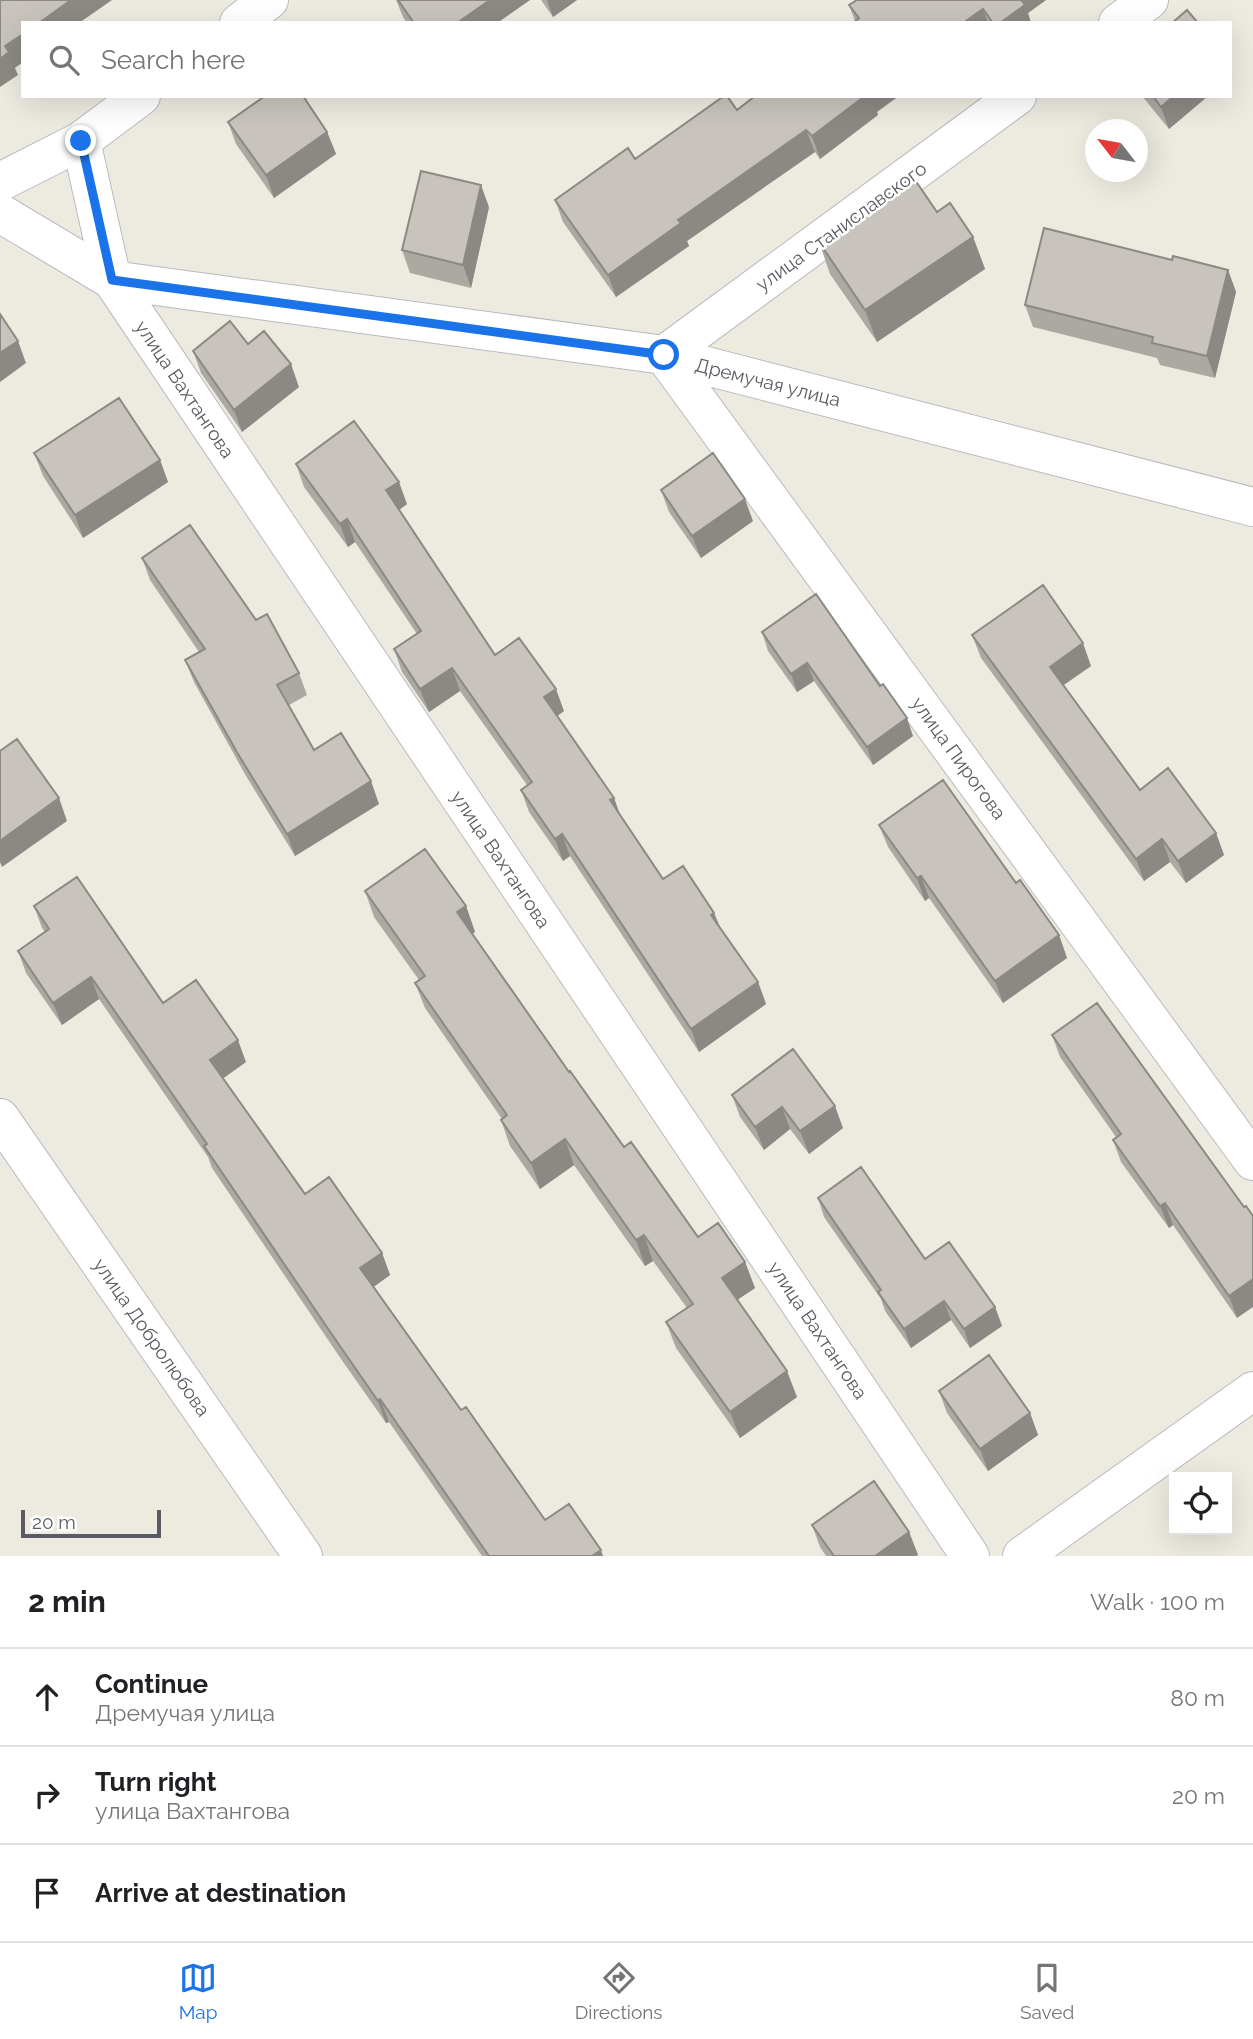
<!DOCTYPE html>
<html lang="en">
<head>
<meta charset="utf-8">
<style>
  body { margin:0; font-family:Raleway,sans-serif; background:#f6f6f6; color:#202124 }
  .controls { position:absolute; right:21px; bottom:21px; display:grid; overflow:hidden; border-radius:0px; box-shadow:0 7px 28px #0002 }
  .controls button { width:63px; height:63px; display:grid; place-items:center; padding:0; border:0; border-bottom:2px solid #e0e0e0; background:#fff; color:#202124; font:35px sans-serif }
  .compass { position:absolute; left:1085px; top:119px; width:63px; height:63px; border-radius:50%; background:#fff; box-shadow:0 7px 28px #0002; rotate:301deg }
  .scale { position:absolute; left:21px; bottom:18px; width:140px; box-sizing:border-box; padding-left:7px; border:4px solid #595c62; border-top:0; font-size:19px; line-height:24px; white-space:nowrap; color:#595c62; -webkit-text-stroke:5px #fff; paint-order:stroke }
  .stop { position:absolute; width:21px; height:21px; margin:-16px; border:5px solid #1a73e8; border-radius:50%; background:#fff }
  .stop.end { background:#1a73e8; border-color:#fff; box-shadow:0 2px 7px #0008 }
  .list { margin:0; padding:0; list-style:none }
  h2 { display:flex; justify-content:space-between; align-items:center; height:91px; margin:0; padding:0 28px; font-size:30px }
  h2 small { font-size:23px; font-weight:400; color:#757577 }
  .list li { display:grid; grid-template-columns:46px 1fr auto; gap:21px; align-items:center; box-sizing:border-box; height:98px; padding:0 28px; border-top:2px solid #e0e0e0 }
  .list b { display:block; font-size:26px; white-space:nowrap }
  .list p { margin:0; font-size:23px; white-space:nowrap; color:#757577 }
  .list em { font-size:23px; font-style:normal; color:#757577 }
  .icon { flex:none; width:38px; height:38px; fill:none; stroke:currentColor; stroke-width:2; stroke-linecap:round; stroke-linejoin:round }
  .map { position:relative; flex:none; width:1253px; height:1556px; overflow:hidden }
  .search { position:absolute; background:#fff; box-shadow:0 7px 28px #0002; left:21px; right:21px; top:21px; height:77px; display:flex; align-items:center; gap:18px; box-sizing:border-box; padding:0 24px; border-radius:0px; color:#757577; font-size:26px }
  .sheet { height:385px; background:#fff }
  nav { display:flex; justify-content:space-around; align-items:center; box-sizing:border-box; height:98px; border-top:2px solid #e0e0e0; background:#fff; font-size:19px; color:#757577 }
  nav a { display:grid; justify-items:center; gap:4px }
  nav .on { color:#1a73e8 }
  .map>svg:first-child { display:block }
</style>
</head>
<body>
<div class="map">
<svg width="1253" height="1556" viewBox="0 0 1253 1556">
  <rect width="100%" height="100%" fill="#edebe0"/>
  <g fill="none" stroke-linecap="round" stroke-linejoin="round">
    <!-- minor casing -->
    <g stroke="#b8bac0" stroke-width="40">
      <path id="minor" d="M239,23L269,0
        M1118,23L1149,0
        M1017,96L664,355L1253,1161
        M81,141L112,280L970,1556
        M0,182L81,141L141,96
        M0,213L112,280L664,355L1253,507
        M0,1118L303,1556
        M1022,1556L1253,1391"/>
    </g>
    <!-- minor -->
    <use href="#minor" stroke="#fff" stroke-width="38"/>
  </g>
  <!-- wall -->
  <path fill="#aca9a3" d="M396,0H530L497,23H407L403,17Z
    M541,0H577L553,17Z
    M857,0H1046L1028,13L1031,23H853L855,21L849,5Z
    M1142,96H1208L1169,129Z
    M737,110L877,112L878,115L820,159L815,152L687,241L689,246L616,297L563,222L555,200L635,159Z
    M228,122L327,132L336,154L274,198L236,144Z
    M489,207L471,288L410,273L402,250Z
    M937,212L973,237L985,269L877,342L830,274L819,242Z
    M1228,270L1236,292L1215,378L1160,365L1157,358L1033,327L1025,305Z
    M248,344L299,387L242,432L201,373L193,351Z
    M34,453L160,460L168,482L83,538L43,476Z
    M296,464L407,504L399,510L495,655L564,711L557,716L614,798L620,816L663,879L714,913L720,927L758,982L766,1004L699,1052L570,856L563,861L529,812L521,790L527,785L460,691L429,712L402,672L394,649L417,634L355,542L348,547L304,487Z
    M661,490L753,521L701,558L669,512Z
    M142,558L256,620L299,673L307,695L289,705L314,750L379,804L295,856L246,776L194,682L185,660L199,652L150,580Z
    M762,632L880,686L913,736L873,765L814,681L797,692L768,651Z
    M972,635L1091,666L1063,685L1140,790L1216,833L1224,855L1186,883L1170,862L1144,881L981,658Z
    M879,825L1016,883L1059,935L1067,958L1003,1003L929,898L925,901L888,847Z
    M365,891L466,906L475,932L472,934L569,1072L624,1147L698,1237L745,1262L755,1288L737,1300L797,1397L740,1438L676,1348L666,1322L687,1308L653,1261L645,1266L574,1165L540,1189L510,1146L501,1120L502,1119L425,1008L415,983L419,980L374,917Z
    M34,906L163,1003L246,1062L223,1078L305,1194L382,1253L390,1275L373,1287L461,1410L545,1520L603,1556H482L389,1422L386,1423L341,1359L212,1168L208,1157L99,999L62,1025L26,973L18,951L45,932L42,928Z
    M1052,1035L1244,1207L1237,1318L1173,1225L1169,1228L1121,1162L1113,1140L1116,1137L1060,1057Z
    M793,1049L843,1128L809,1154L790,1129L764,1150L740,1117L732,1095Z
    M818,1198L995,1307L1002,1326L970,1348L951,1320L911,1348L885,1311L881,1299L824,1217Z
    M939,1391L1030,1413L1038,1435L988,1471L947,1413Z
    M812,1525L909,1532L918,1555L916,1556H826L820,1547Z"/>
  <!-- shaded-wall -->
  <path fill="#8c8984" d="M71,0H112L79,23H39Z
    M490,0H530L497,23H457Z
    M547,0H577L553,17Z
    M1019,0H1046L1028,13L1031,23H1000Z
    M983,9L988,23H963Z
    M23,34V62L15,68L18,75L0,87V59L5,46Z
    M865,96H899L877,112L878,115L820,159L812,136Z
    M1174,96H1208L1169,129L1161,107Z
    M806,130L815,152L687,241L689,246L616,297L608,275L678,220Z
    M327,132L336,154L274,198L266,175Z
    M481,185L489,207L471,288L463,265Z
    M973,237L985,269L877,342L865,310Z
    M1228,270L1236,292L1215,378L1207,356Z
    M18,341L26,363L0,382V353Z
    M291,364L299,387L242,432L234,410Z
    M160,460L168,482L83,538L75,515Z
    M399,482L407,504L395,513L386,490Z
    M745,499L753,521L701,558L692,536Z
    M347,519L355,542L348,547L340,524Z
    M1083,643L1091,666L1058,689L1050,667Z
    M807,663L814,681L797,692L791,674Z
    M452,668L460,691L429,712L420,689Z
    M556,689L564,711L552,720L544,697Z
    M907,718L913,736L873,765L867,747Z
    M371,781L379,804L295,856L287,834Z
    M59,798L67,821L2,867L0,862V841Z
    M614,798L622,820L610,800Z
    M1216,833L1224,855L1186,883L1178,861Z
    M562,834L570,856L563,861L555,839Z
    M1162,839L1170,862L1144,881L1136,859Z
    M921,876L929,898L925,901L917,878Z
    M466,906L475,932L467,938L457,912Z
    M714,913L723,935L711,915Z
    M1059,935L1067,958L1003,1003L995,981Z
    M91,977L99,999L62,1025L53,1003Z
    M758,982L766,1004L699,1052L691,1029Z
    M238,1040L246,1062L218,1082L210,1060Z
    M835,1106L843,1128L809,1154L800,1131Z
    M782,1107L790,1129L764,1150L755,1127Z
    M565,1139L574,1165L540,1189L531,1163Z
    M1165,1203L1173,1225L1169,1228L1160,1206Z
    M644,1235L653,1261L645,1266L636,1240Z
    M382,1253L390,1275L368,1291L360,1268Z
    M745,1262L755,1288L731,1304L722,1278Z
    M1253,1279V1307L1237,1318L1229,1296Z
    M944,1301L951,1320L911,1348L904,1329Z
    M995,1307L1002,1326L970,1348L964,1329Z
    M787,1371L797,1397L740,1438L730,1412Z
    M380,1399L389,1422L386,1423L378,1401Z
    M1030,1413L1038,1435L988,1471L980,1449Z
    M909,1532L918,1555L916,1556H875Z
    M601,1550L603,1556H592Z"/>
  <!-- building -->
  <path fill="#c8c4bd" stroke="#8c8984" stroke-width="2" d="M0,0H71L39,23H23V34L5,46L9,52L0,59Z
    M398,0H490L457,23H414Z
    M857,0H1021L1025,5L1000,23H993L983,9L963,23H853L859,18L849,5Z
    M1187,10L1198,23H1172Z
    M265,96H303L327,132L266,175L228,122Z
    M724,96H727L737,110L755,96H865L812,136L806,130L678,220L681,223L608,275L555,200L628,148L635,159Z
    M1153,96H1174L1161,107Z
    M421,171L481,185L463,265L402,250Z
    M913,177L937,212L950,203L973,237L865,310L819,242Z
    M1044,228L1172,260L1173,256L1228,270L1207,356L1152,343L1153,337L1025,305Z
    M0,314L18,341L0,353Z
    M230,321L248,344L264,331L291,364L234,410L193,351Z
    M119,398L160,460L75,515L34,453Z
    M354,421L399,482L386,490L495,655L519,638L556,689L544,697L614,798L610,800L663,879L683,866L714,913L711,915L758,982L691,1029L562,834L555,839L521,790L532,782L452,668L420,689L394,649L421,631L347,519L340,524L296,464Z
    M713,453L745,499L692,536L661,490Z
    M190,525L256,620L267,614L299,673L277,685L314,750L341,733L371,781L287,834L238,754L185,660L205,649L142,558Z
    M1043,585L1083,643L1050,667L1140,790L1168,768L1216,833L1178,861L1162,839L1136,859L972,635Z
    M816,594L880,686L883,684L907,718L867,747L807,663L791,674L762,632Z
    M17,739L59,798L0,841V751Z
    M943,780L1016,883L1020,880L1059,935L995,981L921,876L917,878L879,825Z
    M425,849L466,906L457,912L569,1072L570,1071L624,1147L631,1142L698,1237L718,1223L745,1262L722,1278L787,1371L730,1412L666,1322L693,1304L644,1235L636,1240L565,1139L531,1163L501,1120L507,1115L415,983L425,976L365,891Z
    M77,877L163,1003L196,980L238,1040L210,1060L305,1194L329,1177L382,1253L360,1268L461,1410L466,1407L545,1520L569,1504L601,1550L592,1556H489L380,1399L378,1401L333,1336L204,1146L207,1144L91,977L53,1003L18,951L49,929L34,906Z
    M1097,1003L1244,1207L1246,1206L1253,1216V1279L1229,1296L1165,1203L1160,1206L1113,1140L1121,1134L1052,1035Z
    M793,1049L835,1106L800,1131L782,1107L755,1127L732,1095Z
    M861,1167L925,1259L949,1242L995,1307L964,1329L944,1301L904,1329L878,1292L881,1290L818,1198Z
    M989,1355L1030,1413L980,1449L939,1391Z
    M874,1481L909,1532L875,1556H834L812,1525Z"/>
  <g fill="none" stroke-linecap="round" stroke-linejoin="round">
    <!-- route -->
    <path stroke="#1a73e8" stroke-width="9" d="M81,141L112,280L664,355"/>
  </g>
  <g text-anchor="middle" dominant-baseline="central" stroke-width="5" stroke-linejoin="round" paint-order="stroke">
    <!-- street labels -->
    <g font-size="19" fill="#595c62" stroke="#fff">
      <text transform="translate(841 226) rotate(-36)">улица Станиславского</text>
      <text transform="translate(768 382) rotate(14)">Дремучая улица</text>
      <text transform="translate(185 389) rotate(56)">улица Вахтангова</text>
      <text transform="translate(959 758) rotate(54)">улица Пирогова</text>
      <text transform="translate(501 859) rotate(56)">улица Вахтангова</text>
      <text transform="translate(818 1330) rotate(56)">улица Вахтангова</text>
      <text transform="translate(152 1337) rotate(55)">улица Добролюбова</text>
    </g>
  </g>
</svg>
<div class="controls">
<button><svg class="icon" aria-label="locate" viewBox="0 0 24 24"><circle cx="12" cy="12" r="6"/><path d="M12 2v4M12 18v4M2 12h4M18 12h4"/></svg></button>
</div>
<svg class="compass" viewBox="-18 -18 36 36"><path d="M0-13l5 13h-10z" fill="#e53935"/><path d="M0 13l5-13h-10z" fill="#757577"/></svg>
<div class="scale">20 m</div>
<div class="stop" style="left:664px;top:355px"></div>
<div class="stop end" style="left:81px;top:141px"></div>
<div class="search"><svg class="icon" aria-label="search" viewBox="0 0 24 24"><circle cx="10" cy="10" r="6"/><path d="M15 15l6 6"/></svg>Search here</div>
</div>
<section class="sheet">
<h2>2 min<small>Walk · 100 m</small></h2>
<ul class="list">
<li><svg class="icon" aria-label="ahead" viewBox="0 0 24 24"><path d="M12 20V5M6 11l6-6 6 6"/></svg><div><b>Continue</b><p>Дремучая улица</p></div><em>80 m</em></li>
<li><svg class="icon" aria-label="right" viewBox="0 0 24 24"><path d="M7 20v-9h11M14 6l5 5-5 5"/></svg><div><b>Turn right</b><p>улица Вахтангова</p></div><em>20 m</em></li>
<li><svg class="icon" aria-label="arrive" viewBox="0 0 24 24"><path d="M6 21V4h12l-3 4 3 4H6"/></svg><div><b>Arrive at destination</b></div></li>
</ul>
</section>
<nav>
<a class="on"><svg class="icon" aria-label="map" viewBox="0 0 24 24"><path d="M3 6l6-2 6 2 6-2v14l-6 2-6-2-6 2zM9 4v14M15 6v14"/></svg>Map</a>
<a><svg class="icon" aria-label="directions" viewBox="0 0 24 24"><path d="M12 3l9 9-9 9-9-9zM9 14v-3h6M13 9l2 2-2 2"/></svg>Directions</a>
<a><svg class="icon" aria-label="saved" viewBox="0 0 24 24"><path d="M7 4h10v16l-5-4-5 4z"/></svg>Saved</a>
</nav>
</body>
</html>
